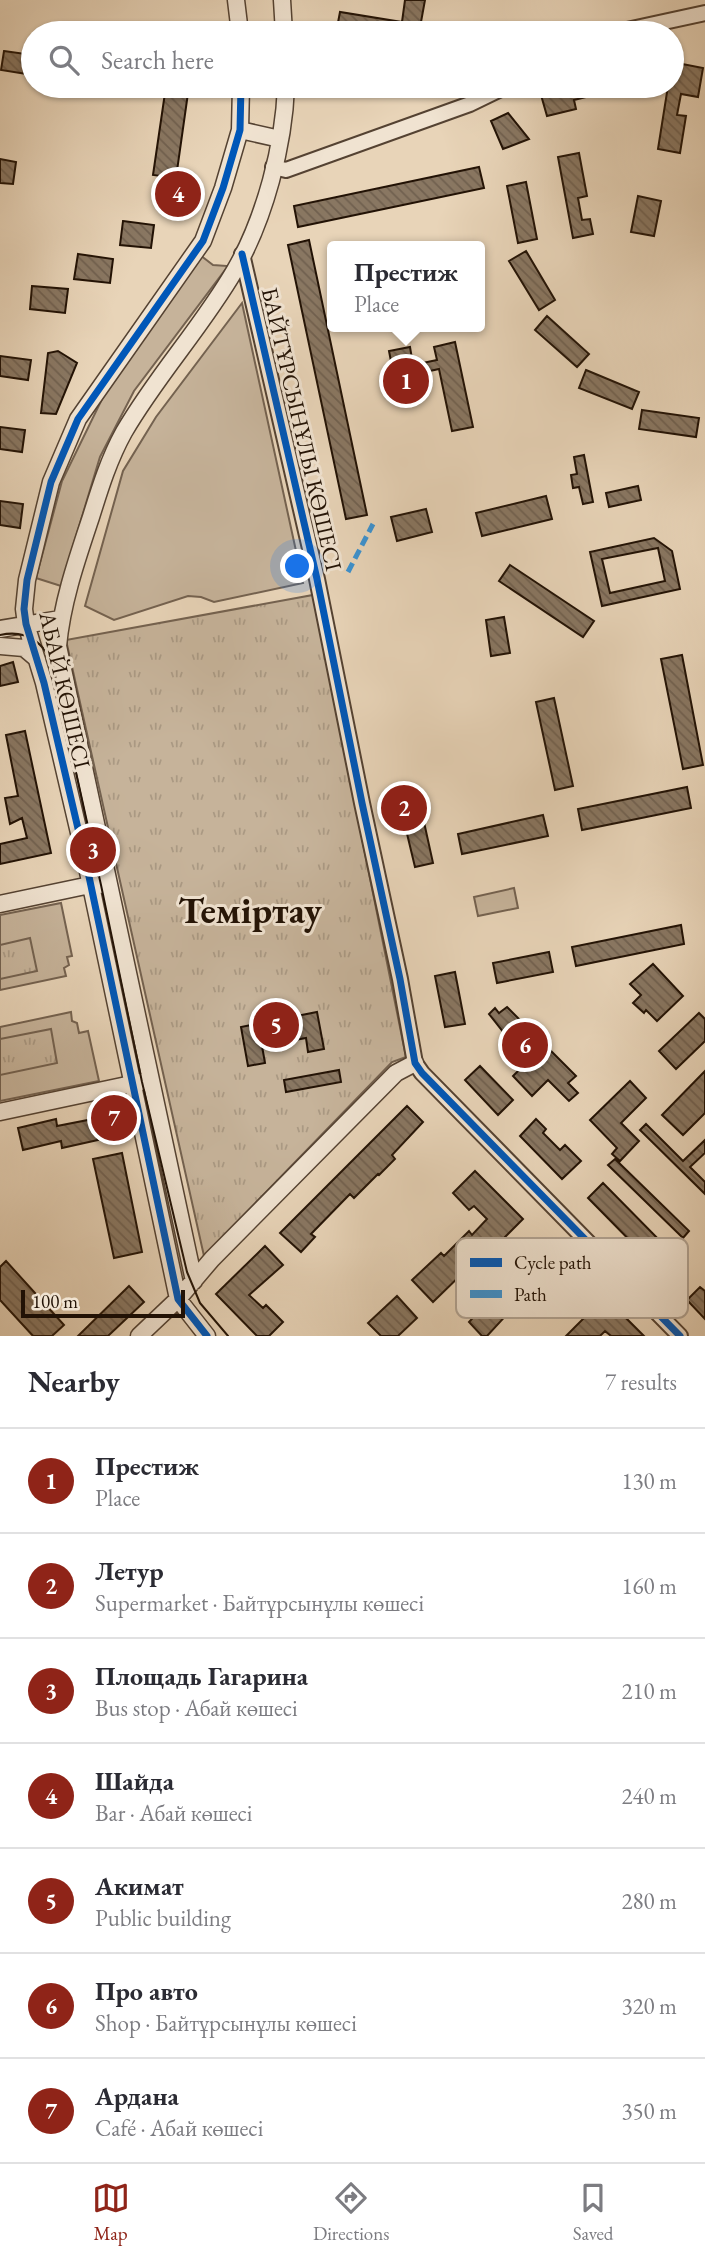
<!DOCTYPE html>
<html lang="en">
<head>
<meta charset="utf-8">
<style>
  body { margin:0; font-family:"EB Garamond",serif; background:#f2f2f3; color:#2b2b33 }
  .scale { position:absolute; left:21px; bottom:18px; width:164px; box-sizing:border-box; padding-left:7px; border:4px solid #221205; border-top:0; font-size:19px; line-height:24px; white-space:nowrap; color:#221205; -webkit-text-stroke:5px #f0e3d1; paint-order:stroke }
  .you { position:absolute; left:298px; top:567px; width:24px; height:24px; margin:-18px; border:5px solid #fff; border-radius:50%; background:#1a73e8; box-shadow:0 0 0 10px #1a73e833 }
  .badge { display:grid; place-items:center; width:46px; height:46px; border-radius:50%; background:#8f2418; color:#fff; font-size:23px; font-weight:700 }
  .pin { position:absolute; translate:-50% -50%; border:4px solid #fff; box-shadow:0 2px 7px #0006 }
  .popup { position:absolute; left:327px; top:241px; width:158px; height:91px; box-sizing:border-box; display:grid; place-content:center; border-radius:7px; background:#fff; filter:drop-shadow(0 2px 5px #0005); font-size:23px; white-space:nowrap; color:#7c7c81 }
  .popup b { font-size:26px; color:#2b2b33 }
  .popup::after { content:''; position:absolute; left:50%; top:100%; margin-left:-14px; border:14px solid transparent; border-top-color:#fff }
  .list { margin:0; padding:0; list-style:none }
  h2 { display:flex; justify-content:space-between; align-items:center; height:91px; margin:0; padding:0 28px; font-size:30px }
  h2 small { font-size:23px; font-weight:400; color:#7c7c81 }
  .list li { display:grid; grid-template-columns:46px 1fr auto; gap:21px; align-items:center; box-sizing:border-box; height:105px; padding:0 28px; border-top:2px solid #e1e1e2 }
  .list b { display:block; font-size:26px; white-space:nowrap }
  .list p { margin:0; font-size:23px; white-space:nowrap; color:#7c7c81 }
  .list em { font-size:23px; font-style:normal; color:#7c7c81 }
  .icon { flex:none; width:38px; height:38px; fill:none; stroke:currentColor; stroke-width:2; stroke-linecap:round; stroke-linejoin:round }
  .map { position:relative; flex:none; width:705px; height:1336px; overflow:hidden }
  .search { position:absolute; background:#fff; box-shadow:0 2px 5px #0004; left:21px; right:21px; top:21px; height:77px; display:flex; align-items:center; gap:18px; box-sizing:border-box; padding:0 24px; border-radius:38px; color:#7c7c81; font-size:26px }
  .sheet { height:826px; background:#fff }
  nav { display:flex; justify-content:space-around; align-items:center; box-sizing:border-box; height:98px; border-top:2px solid #e1e1e2; background:#fff; font-size:19px; color:#7c7c81 }
  nav a { display:grid; justify-items:center; gap:4px }
  nav .on { color:#8f2418 }
  .map>svg:first-child { display:block }
</style>
</head>
<body>
<div class="map">
<svg width="705" height="1336" viewBox="0 0 705 1336">
  <defs>
    <pattern id="park-tufts" width="24" height="20" patternUnits="userSpaceOnUse" patternTransform="scale(1.75)"><rect width="24" height="20" fill="#c6b39a"/><path d="M3 7l-1-3M5 7V3M7 7l1-3M15 17l-1-3M17 17v-4M19 17l1-3" fill="none" stroke="#aa9983"/></pattern>
    <pattern id="building-back-hatch" width="6" height="6" patternUnits="userSpaceOnUse" patternTransform="scale(1.75)"><rect width="6" height="6" fill="#897762"/><path d="M-1 5l2 2M0 0l6 6M5-1l2 2" fill="none" stroke="#70604f"/></pattern>
  </defs>
  <rect width="100%" height="100%" fill="#e8d4b8"/>
  <filter id="stains"><feTurbulence type="fractalNoise" baseFrequency=".00286" numOctaves="4"/><feColorMatrix values="0 0 0 0 .2 0 0 0 0 .09 0 0 0 0 .02 0 0 0 .5 -.17"/></filter>
  <radialGradient id="worn" r=".72"><stop offset=".6" stop-color="#630" stop-opacity="0"/><stop offset="1" stop-color="#630" stop-opacity=".3"/></radialGradient>
  <!-- grass -->
  <path fill="#c6b39a" stroke="#746250" stroke-width="2" d="M200,255L213,265L228,266L134,391L100,457L61,586L36,578L62,481L104,395Z
    M242,303L303,583L214,602L201,597L188,596L114,620L85,606L123,471L156,417Z
    M514,888L518,908L478,916L474,897Z
    M61,903L72,956L67,957L69,965L64,968L66,976L0,990V915Z
    M71,1012L72,1021L77,1023L79,1033L88,1031L99,1081L0,1101V1027Z"/>
  <!-- park -->
  <path fill="url(#park-tufts)" stroke="#746250" stroke-width="2" d="M313,595L406,1057L392,1062L204,1256L66,640Z
    M30,938L37,971L0,979V945Z
    M51,1029L57,1063L0,1075V1039Z"/>
  <!-- building -->
  <path fill="url(#building-back-hatch)" stroke="#221205" stroke-width="2" fill-rule="evenodd" d="M405,0H425L419,33H336L340,12L402,22Z
    M4,51L33,55V75L1,70Z
    M672,62L703,68L698,97L681,94L677,115L686,116L680,153L658,149L668,86H672Z
    M166,86H189L176,178L153,175Z
    M570,86H618V89L574,100L576,109L547,116L541,95L571,87Z
    M508,113L529,139L503,149L491,121Z
    M579,153L587,196L578,198L582,220L590,219L593,234L573,238L558,157Z
    M0,159L16,162L13,184L0,183Z
    M479,167L484,188L298,227L294,206Z
    M526,182L537,239L518,243L507,186Z
    M638,196L661,201L654,236L631,232Z
    M123,221L154,225L151,248L120,245Z
    M309,240L367,515L346,519L288,245Z
    M526,251L555,300L539,310L509,261Z
    M78,254L113,259L110,283L74,279Z
    M32,286L68,289L65,313L30,309Z
    M547,316L589,354L577,367L535,330Z
    M455,342L473,427L452,431L439,369L416,374L419,388L397,392L389,351L410,347L413,365L437,360L434,347Z
    M58,351L77,363L56,414L41,413L48,353Z
    M0,356L31,360L28,380L0,376Z
    M586,370L639,392L632,409L579,388Z
    M642,410L699,418L696,437L639,429Z
    M0,427L25,430L22,452L0,449Z
    M584,455L593,502L583,504L579,487L573,488L571,475L577,474L574,457Z
    M638,486L641,500L609,507L606,493Z
    M546,496L552,519L482,536L476,513Z
    M0,501L23,504L20,528L0,525Z
    M426,509L432,532L397,541L391,517Z
    M654,538L672,551L680,589L602,606L590,552ZM658,548L665,581L610,593L602,559Z
    M510,565L594,621L583,637L499,581Z
    M504,617L510,653L491,656L486,620Z
    M682,655L703,765L683,769L661,659Z
    M13,662L18,682L0,686V666Z
    M554,698L573,786L555,790L536,702Z
    M25,731L51,853L0,864V844L27,838L22,818L10,824L5,798L18,796L6,735Z
    M687,787L691,808L582,830L578,809Z
    M418,795L433,863L415,867L403,817L390,820L386,803Z
    M543,815L548,836L462,854L458,834Z
    M681,925L684,944L576,966L572,947Z
    M549,952L553,972L497,983L493,963Z
    M653,964L683,996L657,1021L646,1010L644,1013L633,1003L641,995L630,984Z
    M455,972L465,1024L445,1027L435,976Z
    M507,1007L526,1026L519,1032L542,1058L550,1050L576,1076L568,1083L578,1093L569,1101L548,1080L532,1096L513,1076L527,1062L489,1014L495,1008L499,1013Z
    M317,1012L324,1049L308,1052L306,1038L262,1046L265,1063L248,1066L241,1027Z
    M699,1013L705,1019V1041L676,1069L659,1051Z
    M480,1066L513,1100L498,1115L465,1080Z
    M339,1070L341,1082L286,1092L284,1080Z
    M705,1071V1113L683,1135L662,1115Z
    M630,1081L646,1098L621,1123L639,1141L620,1161L612,1154L617,1148L590,1120Z
    M407,1106L423,1122L392,1155L395,1159L379,1175L378,1174L354,1198L350,1194L311,1234L315,1237L301,1252L280,1233Z
    M56,1119L57,1126L93,1119L98,1140L62,1148L61,1141L23,1150L18,1128Z
    M536,1119L546,1129L543,1133L560,1150L565,1145L581,1161L562,1179L520,1136Z
    M646,1124L683,1161L705,1140V1153L690,1167L705,1182V1194L640,1130Z
    M122,1153L142,1252L114,1258L93,1159Z
    M615,1159L689,1231L683,1238L608,1165Z
    M475,1171L523,1219L473,1269L470,1266L433,1302L412,1280L441,1253L444,1256L469,1231L472,1235L487,1219L474,1206L469,1210L453,1193Z
    M603,1183L673,1254L658,1269L588,1198Z
    M265,1246L283,1265L249,1295L263,1308L266,1305L283,1322L269,1336H257L216,1294Z
    M546,1249L566,1268L532,1304L524,1296L487,1336H482L469,1322L504,1284L508,1288Z
    M6,1261L64,1325L52,1336H33L0,1300V1267Z
    M129,1286L144,1302L108,1336H78Z
    M700,1287L705,1291V1319L687,1300Z
    M397,1296L417,1318L398,1336H381L368,1323Z
    M605,1297L644,1336H611L605,1331L600,1336H566Z"/>
  <g fill="none" stroke-linecap="round" stroke-linejoin="round">
    <!-- minor casing -->
    <g stroke="#544232" stroke-width="18">
      <path id="minor" d="M613,33L705,13
        M273,167L286,170L470,104L507,86
        M242,254L317,579L362,803L400,979L415,1063L422,1073L680,1336"/>
    </g>
    <!-- tertiary casing -->
    <g stroke="#544232" stroke-width="19">
      <path id="tertiary" d="M236,0L240,33
        M282,0L284,33
        M240,130L280,139
        M0,629L60,619
        M0,646L24,648L37,659
        M0,904L90,885H100
        M0,1112L141,1082
        M194,1281L58,646C62,602 77,559 91,517C100,488 109,459 124,432C157,375 202,327 235,270C265,218 284,145 286,86
        M139,1336L178,1299L212,1259L396,1073L415,1063
        M207,1336L178,1299L87,867L44,683L26,624L24,609L27,580L51,482L78,419L203,241L223,188L240,130L241,86"/>
    </g>
    <!-- minor -->
    <use href="#minor" stroke="#f0e3d1" stroke-width="14"/>
    <!-- tertiary -->
    <use href="#tertiary" stroke="#f0e3d1" stroke-width="16"/>
    <!-- tram -->
    <path stroke="#221205" stroke-width="2" d="M0,635C23,630 40,639 51,660L101,885L142,1082L187,1272L200,1303L228,1336"/>
    <!-- quiet -->
    <path stroke="#3b92d1" stroke-width="5" stroke-dasharray="10 5" stroke-linecap="butt" d="M348,572L373,524"/>
    <!-- cycleway casing -->
    <g stroke="#f0e3d1" stroke-width="11">
      <path id="cycleway" d="M242,254L317,579L362,803L400,979L415,1063L422,1073L680,1336
        M207,1336L178,1299L87,867L44,683L26,624L24,609L27,580L51,482L78,419L203,241L223,188L240,130L241,86"/>
    </g>
    <!-- cycleway -->
    <use href="#cycleway" stroke="#0057b8" stroke-width="7"/>
  </g>
  <g text-anchor="middle" dominant-baseline="central" stroke-width="6" stroke-linejoin="round" paint-order="stroke">
    <!-- street labels -->
    <g font-size="23" fill="#221205" stroke="#f0e3d1">
      <text transform="translate(302 429) rotate(77)">БАЙТҰРСЫНҰЛЫ КӨШЕСІ</text>
      <text transform="translate(65 690) rotate(77)">АБАЙ КӨШЕСІ</text>
    </g>
    <!-- town labels -->
    <g font-size="37" font-weight="bold" fill="#221205" stroke="#f0e3d1">
      <text x="250" y="910">Теміртау</text>
    </g>
  </g>
  <!-- legend -->
  <rect x="456" y="1238" width="232" height="80" rx="10" fill="#f0e3d1" stroke="#b2a494" stroke-width="2"/>
  <rect x="470" y="1258" width="32" height="9" fill="#0057b8"/>
  <rect x="470" y="1290" width="32" height="8" fill="#3b92d1"/>
  <g font-size="19" fill="#221205">
    <text x="514" y="1269">Cycle path</text>
    <text x="514" y="1301">Path</text>
  </g>
  <rect width="100%" height="100%" filter="url(#stains)"/>
  <rect width="100%" height="100%" fill="url(#worn)"/>
</svg>
<div class="scale">100 m</div>
<div class="you"></div>
<div class="pin badge" style="left:406px;top:381px">1</div>
<div class="popup"><b>Престиж</b>Place</div>
<div class="pin badge" style="left:404px;top:808px">2</div>
<div class="pin badge" style="left:93px;top:850px">3</div>
<div class="pin badge" style="left:178px;top:194px">4</div>
<div class="pin badge" style="left:276px;top:1025px">5</div>
<div class="pin badge" style="left:525px;top:1045px">6</div>
<div class="pin badge" style="left:114px;top:1118px">7</div>
<div class="search"><svg class="icon" aria-label="search" viewBox="0 0 24 24"><circle cx="10" cy="10" r="6"/><path d="M15 15l6 6"/></svg>Search here</div>
</div>
<section class="sheet">
<h2>Nearby<small>7 results</small></h2>
<ul class="list">
<li><span class="badge">1</span><div><b>Престиж</b><p>Place</p></div><em>130 m</em></li>
<li><span class="badge">2</span><div><b>Летур</b><p>Supermarket · Байтұрсынұлы көшесі</p></div><em>160 m</em></li>
<li><span class="badge">3</span><div><b>Площадь Гагарина</b><p>Bus stop · Абай көшесі</p></div><em>210 m</em></li>
<li><span class="badge">4</span><div><b>Шайда</b><p>Bar · Абай көшесі</p></div><em>240 m</em></li>
<li><span class="badge">5</span><div><b>Акимат</b><p>Public building</p></div><em>280 m</em></li>
<li><span class="badge">6</span><div><b>Про авто</b><p>Shop · Байтұрсынұлы көшесі</p></div><em>320 m</em></li>
<li><span class="badge">7</span><div><b>Ардана</b><p>Café · Абай көшесі</p></div><em>350 m</em></li>
</ul>
</section>
<nav>
<a class="on"><svg class="icon" aria-label="map" viewBox="0 0 24 24"><path d="M3 6l6-2 6 2 6-2v14l-6 2-6-2-6 2zM9 4v14M15 6v14"/></svg>Map</a>
<a><svg class="icon" aria-label="directions" viewBox="0 0 24 24"><path d="M12 3l9 9-9 9-9-9zM9 14v-3h6M13 9l2 2-2 2"/></svg>Directions</a>
<a><svg class="icon" aria-label="saved" viewBox="0 0 24 24"><path d="M7 4h10v16l-5-4-5 4z"/></svg>Saved</a>
</nav>
</body>
</html>
